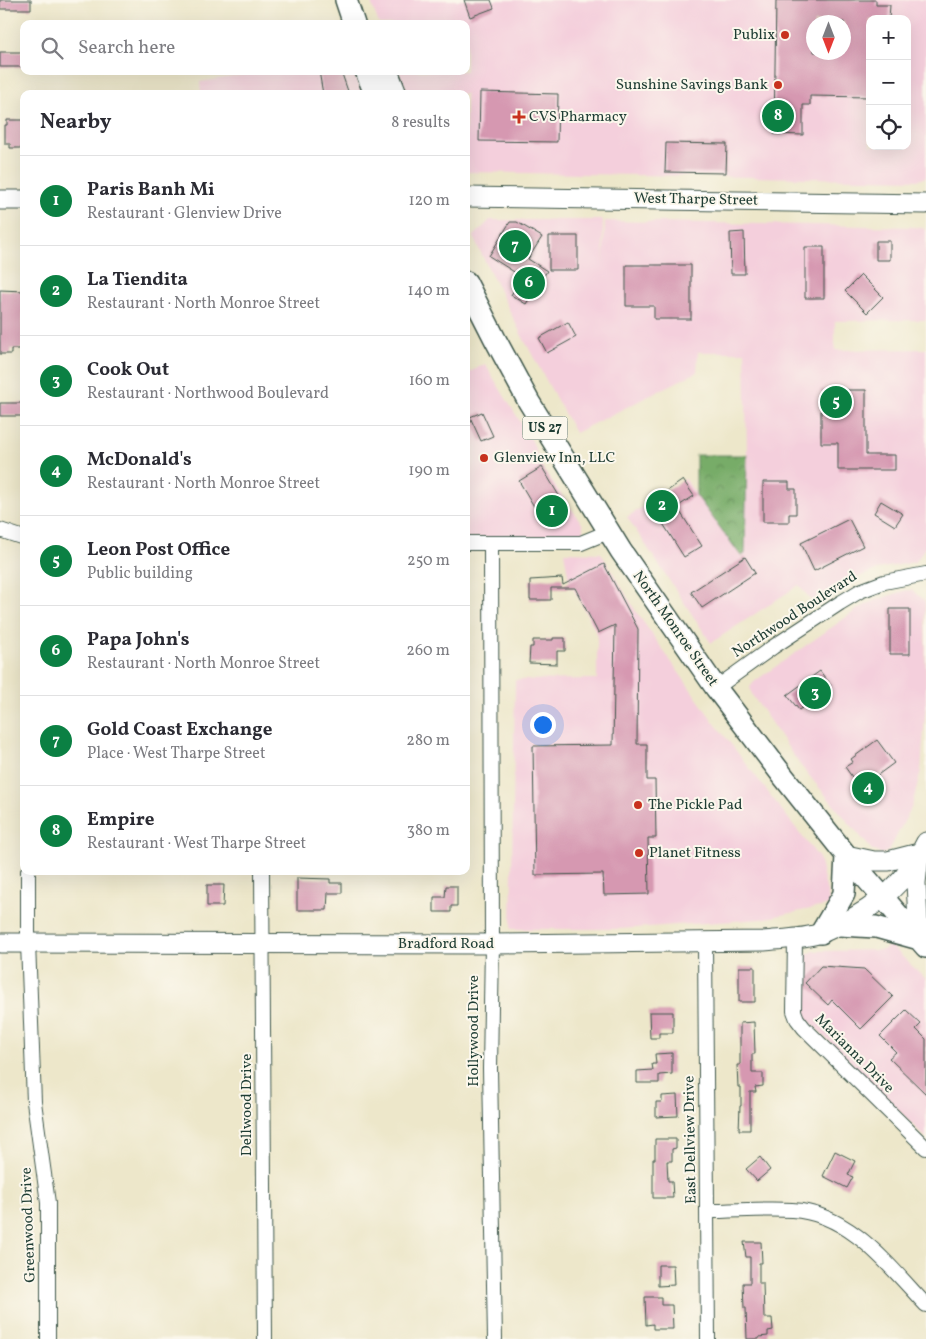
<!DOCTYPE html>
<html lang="en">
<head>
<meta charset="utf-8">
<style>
  body { margin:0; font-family:Vollkorn,serif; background:#f2f2f3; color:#2b2b33 }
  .controls { position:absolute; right:15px; top:15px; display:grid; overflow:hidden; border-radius:10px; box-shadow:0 5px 20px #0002 }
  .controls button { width:45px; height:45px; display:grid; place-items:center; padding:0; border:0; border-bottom:1px solid #e1e1e2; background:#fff; color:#2b2b33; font:25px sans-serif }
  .compass { position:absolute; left:806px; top:15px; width:45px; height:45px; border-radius:50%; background:#fff; box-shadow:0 5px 20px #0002; rotate:180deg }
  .you { position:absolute; left:542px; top:724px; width:18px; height:18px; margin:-12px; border:4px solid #fff; border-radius:50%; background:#1a73e8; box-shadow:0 0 0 8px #1a73e833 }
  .badge { display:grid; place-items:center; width:32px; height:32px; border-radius:50%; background:#0b8043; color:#fff; font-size:16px; font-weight:700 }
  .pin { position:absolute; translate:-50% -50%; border:2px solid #fff; box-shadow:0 1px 5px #0006 }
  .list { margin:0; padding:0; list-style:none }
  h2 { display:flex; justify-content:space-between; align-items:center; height:65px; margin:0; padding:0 20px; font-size:21px }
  h2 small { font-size:16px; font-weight:400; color:#7c7c81 }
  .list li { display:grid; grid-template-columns:32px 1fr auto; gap:15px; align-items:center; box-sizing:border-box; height:90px; padding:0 20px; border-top:1px solid #e1e1e2 }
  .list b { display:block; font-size:19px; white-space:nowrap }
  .list p { margin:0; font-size:16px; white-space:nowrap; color:#7c7c81 }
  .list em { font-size:16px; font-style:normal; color:#7c7c81 }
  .icon { flex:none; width:28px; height:28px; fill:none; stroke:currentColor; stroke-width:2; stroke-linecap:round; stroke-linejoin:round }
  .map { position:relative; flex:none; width:926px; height:1339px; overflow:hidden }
  .search { position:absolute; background:#fff; box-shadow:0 5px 20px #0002; left:20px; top:20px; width:450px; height:55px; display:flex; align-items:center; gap:12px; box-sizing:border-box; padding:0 18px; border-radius:10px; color:#7c7c81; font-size:19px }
  .panel { position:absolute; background:#fff; box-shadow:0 5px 20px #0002; left:20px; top:90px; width:450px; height:785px; border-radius:10px }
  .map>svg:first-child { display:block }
</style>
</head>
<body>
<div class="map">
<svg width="926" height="1339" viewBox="0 0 926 1339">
  <defs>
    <pattern id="forest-crowns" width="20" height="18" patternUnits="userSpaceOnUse" patternTransform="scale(1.25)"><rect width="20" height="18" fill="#77ac68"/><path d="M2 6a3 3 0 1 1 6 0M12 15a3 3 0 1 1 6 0" fill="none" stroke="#618d56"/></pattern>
  </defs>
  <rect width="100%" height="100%" fill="#fbf7ec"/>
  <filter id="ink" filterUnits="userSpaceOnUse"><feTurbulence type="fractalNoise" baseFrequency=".02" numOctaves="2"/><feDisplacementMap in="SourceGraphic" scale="10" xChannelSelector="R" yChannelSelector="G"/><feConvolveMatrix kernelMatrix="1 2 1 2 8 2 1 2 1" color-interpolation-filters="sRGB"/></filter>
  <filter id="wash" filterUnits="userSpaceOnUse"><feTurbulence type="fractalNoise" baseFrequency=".0096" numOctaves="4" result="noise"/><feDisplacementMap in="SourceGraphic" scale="20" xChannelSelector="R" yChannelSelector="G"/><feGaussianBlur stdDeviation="1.12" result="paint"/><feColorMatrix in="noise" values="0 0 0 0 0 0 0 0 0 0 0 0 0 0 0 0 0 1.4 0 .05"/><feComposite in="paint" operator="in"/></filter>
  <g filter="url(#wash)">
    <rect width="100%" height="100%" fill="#ede7ca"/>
    <!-- built -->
    <path fill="#f4cfdc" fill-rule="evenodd" d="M370,0H926V177L919,180L466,172V94H408L398,71H466V24H379ZM870,19H907V146H870ZM814,22H844V52H814Z
      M269,71H354L363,94H201L200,82Z
      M490,220H603V264L605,221L915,227L923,228L926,231V320L835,321V350L926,349V546L918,559L915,562L883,568L859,577L838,589L815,605L799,585L711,643L627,517L685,479L741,556L745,554L747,455L745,352H698L697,372L575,433L522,336L473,237Z
      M485,364L532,441L542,467L583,525V532L577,535L570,537L466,538V374Z
      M564,552L601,553L637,613L713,721L819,858L830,905L762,919L620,929H511L515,680L597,679V634L569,580Z
      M907,590L913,591L925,601L926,700L921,771L912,806L889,851L881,854L872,850L800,765L752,695L750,687L755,681L858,609L873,601Z
      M890,945L926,979V1138L809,1021L803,1013L802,966L806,955L814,951L883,950Z"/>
    <!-- forest -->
    <path fill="url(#forest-crowns)" stroke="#4b744e" d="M696,455H747L745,554L741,556L696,495Z"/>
    <g id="blocks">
      <!-- building -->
      <path fill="#d698b1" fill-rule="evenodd" d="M0,0H31V9H0Z
        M464,0H491L494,8L470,17Z
        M776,0H876V5H890L889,19H870V97L810,96V105H803V135L774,134ZM814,22H844V52H814Z
        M0,52H24V67H0Z
        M319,71H341L349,94H323Z
        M480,92L558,94L557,142L479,141Z
        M7,120H24L23,148H10V144H5V125H7Z
        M666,143L727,144L726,173L665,172Z
        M510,222H517L542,237L528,259L547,271L526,304L511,295L522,277L489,256Z
        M744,232L745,274H731L730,233Z
        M549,236H578V270H549Z
        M876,241H890V260H876Z
        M805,247H824V298H805Z
        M626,265H691V319H654V306H626Z
        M861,275L883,297L867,313L845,291Z
        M0,290L24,291L22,349H11V354H0Z
        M568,322L576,337L547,353L539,338Z
        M821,390H866V455H895V470H838V443H821Z
        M0,403H24V416H0Z
        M482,412L493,436L481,441L470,417Z
        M542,467L568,511L545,525L519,481Z
        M683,480L694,496L677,507L702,546L684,557L650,503Z
        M763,482H789V489H796V514H789V522H763Z
        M881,501L903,514L895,526L874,513Z
        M849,519L863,546L814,571L801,543Z
        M745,557L755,573L702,608L691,592Z
        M604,564L638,629L637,744H647V780H655L656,838H648L649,894L604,895L603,874L535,875L533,746L613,745L615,625L598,633L575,588H551V600H530V580L562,578L563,585Z
        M890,609H910V654H890Z
        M553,638H565V651H557V664L529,663L530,647H533V640H553Z
        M820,671L831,686L799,710L787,695Z
        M877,740L894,763L860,788L845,767L853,762L851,759Z
        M297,878L330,879V883H342V893H328L327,910H297Z
        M207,885H224L223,906H207Z
        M446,886H457V906H451V912H434V897H445Z
        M821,966L864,969L893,997L861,1029L832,1000L828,1005L805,983Z
        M739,967H755V1002H739Z
        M906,1010L921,1024L916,1029L926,1039V1094L889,1058L896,1052L880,1036Z
        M649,1012H673V1033H659V1038H650Z
        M754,1022L755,1054H752V1073H763V1086L755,1087L756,1092H750V1130H739L740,1106H741V1087H738L737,1065H740V1023Z
        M672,1053V1074L659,1075V1083H637V1071L653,1070L652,1064H656L655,1054Z
        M677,1095L678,1116L656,1117V1102H662V1096Z
        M655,1139H676V1148L672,1149V1161H667L668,1181H672L673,1198H653V1159H655Z
        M835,1151L855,1161L848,1175L853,1177L847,1188L823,1176Z
        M760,1157L770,1170L757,1181L746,1169Z
        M744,1242H761L762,1263H759V1283H763L764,1318H772L773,1330L768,1331V1336L759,1337V1339H747L746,1308H744L743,1283H750V1257H746Z
        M658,1265H673L674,1285L658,1286Z
        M645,1297H661V1305H672L673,1329H653V1324L646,1325Z"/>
    </g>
  </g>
  <g filter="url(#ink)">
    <use href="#blocks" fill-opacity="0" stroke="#3e564a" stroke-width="1"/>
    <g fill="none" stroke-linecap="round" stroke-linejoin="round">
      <!-- street casing -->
      <g stroke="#3e564a" stroke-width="16">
        <path id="street" d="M0,530L24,538
          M466,543H581L608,532
          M491,543L492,944L490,1069L495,1339
          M716,688L773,647L840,603L860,591L884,582L926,574
          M28,871V943L34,1102L48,1203V1339
          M262,871L265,1339
          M795,938L794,1011L797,1019L804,1028L926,1148
          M705,942L708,1339
          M708,1211C736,1211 764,1208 792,1210C850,1213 889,1266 926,1305"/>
      </g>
      <!-- secondary casing -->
      <g stroke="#3e564a" stroke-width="21">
        <path id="secondary" d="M466,197L926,204
          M0,200H24
          M846,855L874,861H888L919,853
          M919,857L916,883L919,939
          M0,943L492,944L764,941C783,939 803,939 821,933C827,931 833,928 839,925C877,907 908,881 926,842"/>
      </g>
      <!-- primary casing -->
      <g stroke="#3e564a" stroke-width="24">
        <path id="primary" d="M346,0L354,24
          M366,71L375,94
          M387,71L396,94
          M466,282L495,339L529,402L621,551L716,688L783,776L846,855L926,947
          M839,925L876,927L919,939
          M821,933L844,894L846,855"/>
      </g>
      <!-- street -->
      <use href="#street" stroke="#fff" stroke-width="14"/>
      <!-- secondary -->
      <use href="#secondary" stroke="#fff" stroke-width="19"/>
      <!-- primary -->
      <use href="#primary" stroke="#fff" stroke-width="21"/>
    </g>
  </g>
  <!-- markers -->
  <g fill="#c8321e" stroke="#fbf7ec" stroke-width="2">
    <circle cx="785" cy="35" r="5"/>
    <circle cx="778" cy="85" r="5"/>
    <path d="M516.5 109.5h5v5h5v5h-5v5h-5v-5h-5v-5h5z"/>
    <circle cx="484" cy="458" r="5"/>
    <circle cx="638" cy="805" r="5"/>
    <circle cx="639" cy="853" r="5"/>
  </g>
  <g text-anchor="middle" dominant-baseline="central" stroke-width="4" stroke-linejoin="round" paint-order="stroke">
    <!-- shield labels -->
    <rect fill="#fbf7ec" stroke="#61756b" stroke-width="1" x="522.5" y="416.5" width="45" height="23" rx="4"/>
    <g font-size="14" font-weight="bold" fill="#1f3d34">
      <text x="545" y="428">US 27</text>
    </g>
    <!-- poi labels -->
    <g font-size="15" fill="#1f3d34" stroke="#fbf7ec" text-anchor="start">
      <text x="775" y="35" text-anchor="end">Publix</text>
      <text x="768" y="85" text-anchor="end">Sunshine Savings Bank</text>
      <text x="529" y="117">CVS Pharmacy</text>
      <text x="494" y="458">Glenview Inn, LLC</text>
      <text x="648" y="805">The Pickle Pad</text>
      <text x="649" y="853">Planet Fitness</text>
    </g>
    <!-- street labels -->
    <g font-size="15" fill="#1f3d34" stroke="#fbf7ec">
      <text transform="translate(696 200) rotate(1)">West Tharpe Street</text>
      <text transform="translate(795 615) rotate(-33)">Northwood Boulevard</text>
      <text transform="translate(675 629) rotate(55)">North Monroe Street</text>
      <text x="446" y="944">Bradford Road</text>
      <text transform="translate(474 1031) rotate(-90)">Hollywood Drive</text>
      <text transform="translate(854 1054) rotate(45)">Marianna Drive</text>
      <text transform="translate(247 1105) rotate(-90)">Dellwood Drive</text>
      <text transform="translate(691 1140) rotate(-91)">East Dellview Drive</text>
      <text transform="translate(29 1225) rotate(-92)">Greenwood Drive</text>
    </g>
  </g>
</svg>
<div class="controls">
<button>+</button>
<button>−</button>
<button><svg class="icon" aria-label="locate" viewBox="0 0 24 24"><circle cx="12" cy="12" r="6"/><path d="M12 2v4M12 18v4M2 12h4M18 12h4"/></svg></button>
</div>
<svg class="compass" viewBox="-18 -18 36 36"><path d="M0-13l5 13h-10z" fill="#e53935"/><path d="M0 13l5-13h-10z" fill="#7c7c81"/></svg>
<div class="you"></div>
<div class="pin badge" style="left:552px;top:511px">1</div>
<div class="pin badge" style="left:662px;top:506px">2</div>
<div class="pin badge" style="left:815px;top:693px">3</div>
<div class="pin badge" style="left:868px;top:788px">4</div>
<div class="pin badge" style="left:836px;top:402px">5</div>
<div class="pin badge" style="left:529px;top:283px">6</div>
<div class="pin badge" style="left:515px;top:246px">7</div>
<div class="pin badge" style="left:778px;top:116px">8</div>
<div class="search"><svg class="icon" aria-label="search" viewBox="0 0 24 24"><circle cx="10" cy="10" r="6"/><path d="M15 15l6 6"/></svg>Search here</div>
<section class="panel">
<h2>Nearby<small>8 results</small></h2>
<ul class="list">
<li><span class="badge">1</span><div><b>Paris Banh Mi</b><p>Restaurant · Glenview Drive</p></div><em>120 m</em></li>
<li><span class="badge">2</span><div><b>La Tiendita</b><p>Restaurant · North Monroe Street</p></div><em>140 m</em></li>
<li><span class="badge">3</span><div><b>Cook Out</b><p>Restaurant · Northwood Boulevard</p></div><em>160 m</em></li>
<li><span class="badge">4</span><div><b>McDonald's</b><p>Restaurant · North Monroe Street</p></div><em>190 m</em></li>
<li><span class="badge">5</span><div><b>Leon Post Office</b><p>Public building</p></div><em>250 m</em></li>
<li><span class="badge">6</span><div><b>Papa John's</b><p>Restaurant · North Monroe Street</p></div><em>260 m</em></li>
<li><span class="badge">7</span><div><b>Gold Coast Exchange</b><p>Place · West Tharpe Street</p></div><em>280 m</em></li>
<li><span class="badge">8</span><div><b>Empire</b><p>Restaurant · West Tharpe Street</p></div><em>380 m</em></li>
</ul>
</section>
</div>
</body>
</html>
